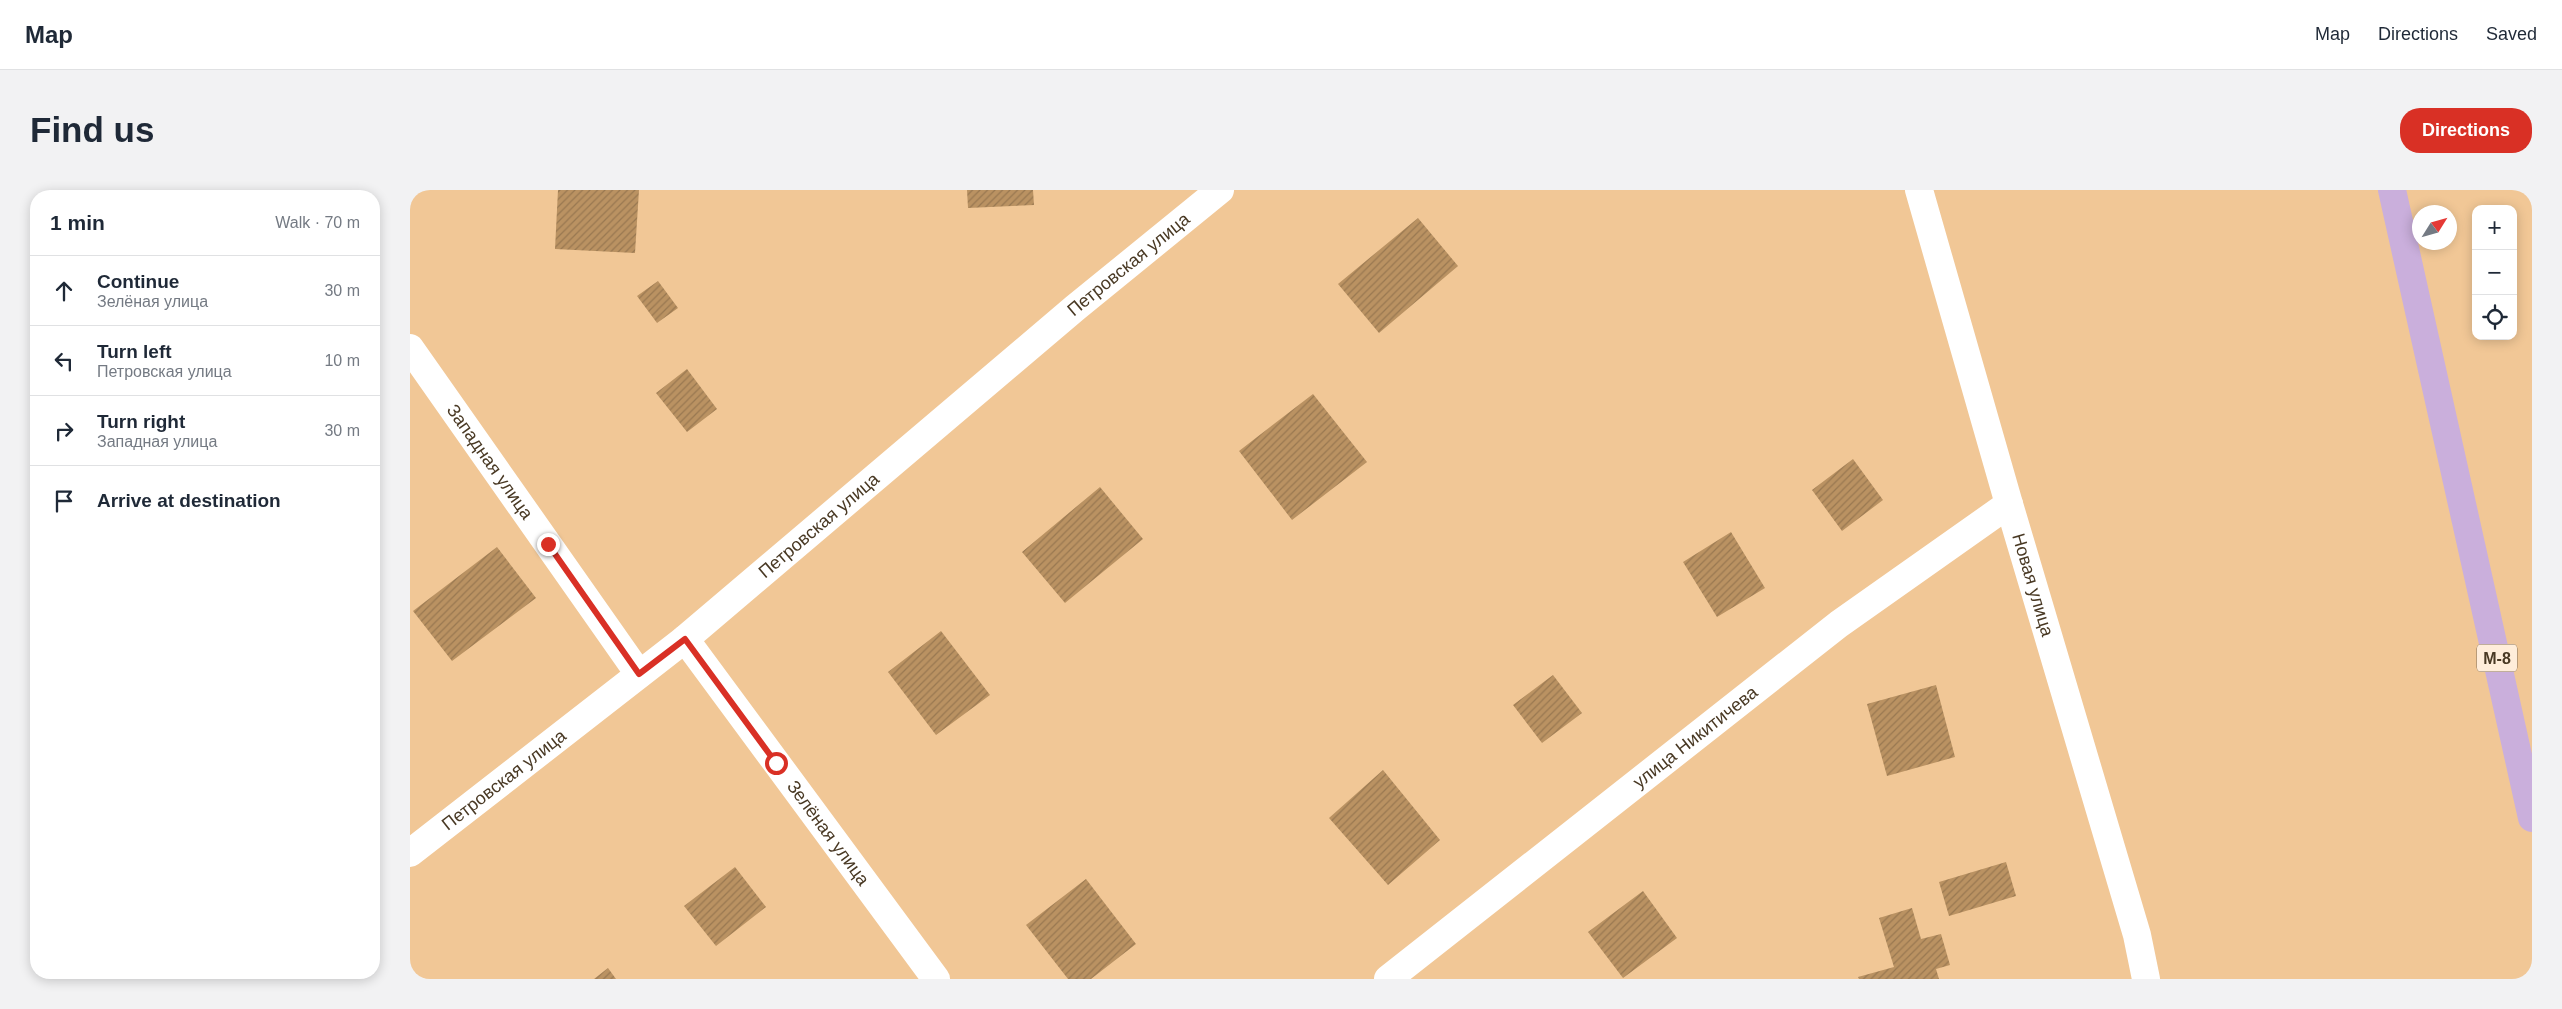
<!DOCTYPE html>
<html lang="en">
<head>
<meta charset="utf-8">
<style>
  body { margin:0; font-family:Arial,sans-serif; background:#f2f2f3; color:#1f2937 }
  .controls { position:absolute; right:15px; top:15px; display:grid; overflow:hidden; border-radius:10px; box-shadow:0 2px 12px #0003 }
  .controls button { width:45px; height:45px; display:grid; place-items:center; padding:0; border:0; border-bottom:1px solid #e0e1e3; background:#fff; color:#1f2937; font:25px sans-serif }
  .compass { position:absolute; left:2002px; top:15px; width:45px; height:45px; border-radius:50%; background:#fff; box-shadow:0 2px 12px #0003; rotate:53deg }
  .stop { position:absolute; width:15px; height:15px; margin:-11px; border:4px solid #d93025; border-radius:50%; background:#fff }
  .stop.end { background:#d93025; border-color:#fff; box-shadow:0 1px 5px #0008 }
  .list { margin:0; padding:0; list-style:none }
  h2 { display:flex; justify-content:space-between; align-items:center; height:65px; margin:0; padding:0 20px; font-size:21px }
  h2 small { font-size:16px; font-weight:400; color:#747a83 }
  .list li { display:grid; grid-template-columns:32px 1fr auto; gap:15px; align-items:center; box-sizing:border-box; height:70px; padding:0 20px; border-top:1px solid #e0e1e3 }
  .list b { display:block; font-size:19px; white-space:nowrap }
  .list p { margin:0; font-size:16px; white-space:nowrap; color:#747a83 }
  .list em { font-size:16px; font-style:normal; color:#747a83 }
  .icon { flex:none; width:28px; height:28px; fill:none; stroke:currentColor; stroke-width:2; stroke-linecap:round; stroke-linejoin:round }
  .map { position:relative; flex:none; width:2122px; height:789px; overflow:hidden; border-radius:20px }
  header { display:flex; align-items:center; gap:30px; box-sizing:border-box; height:70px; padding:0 25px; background:#fff; border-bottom:1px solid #e0e1e3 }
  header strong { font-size:24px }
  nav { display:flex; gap:28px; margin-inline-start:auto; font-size:18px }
  .intro { display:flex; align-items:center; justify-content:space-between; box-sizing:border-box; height:120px; padding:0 30px }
  h1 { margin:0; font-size:35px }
  .button { padding:12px 22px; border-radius:20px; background:#d93025; color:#fff; font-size:18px; font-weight:700 }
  main { display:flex; gap:30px; padding:0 30px }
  aside { flex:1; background:#fff; border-radius:20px; box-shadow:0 2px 12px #0003 }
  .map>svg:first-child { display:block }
</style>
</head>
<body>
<header>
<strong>Map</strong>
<nav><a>Map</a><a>Directions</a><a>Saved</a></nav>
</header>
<div class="intro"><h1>Find us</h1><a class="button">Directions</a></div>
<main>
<aside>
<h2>1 min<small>Walk · 70 m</small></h2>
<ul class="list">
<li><svg class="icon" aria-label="ahead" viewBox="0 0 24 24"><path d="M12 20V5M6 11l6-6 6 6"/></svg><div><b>Continue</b><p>Зелёная улица</p></div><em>30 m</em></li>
<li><svg class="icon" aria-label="left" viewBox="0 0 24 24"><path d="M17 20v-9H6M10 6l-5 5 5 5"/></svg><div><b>Turn left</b><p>Петровская улица</p></div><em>10 m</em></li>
<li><svg class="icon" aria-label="right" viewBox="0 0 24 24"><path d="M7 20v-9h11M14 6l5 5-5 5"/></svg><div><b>Turn right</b><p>Западная улица</p></div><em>30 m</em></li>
<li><svg class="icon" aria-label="arrive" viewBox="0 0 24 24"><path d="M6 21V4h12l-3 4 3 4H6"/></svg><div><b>Arrive at destination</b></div></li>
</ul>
</aside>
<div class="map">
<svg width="2122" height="789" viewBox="0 0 2122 789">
  <defs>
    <pattern id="building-hatch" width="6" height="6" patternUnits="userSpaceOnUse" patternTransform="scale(1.25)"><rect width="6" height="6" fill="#ba9262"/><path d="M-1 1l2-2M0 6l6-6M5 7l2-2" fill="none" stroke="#997851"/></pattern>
  </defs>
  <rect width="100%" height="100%" fill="#f1c796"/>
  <!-- building -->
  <path fill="url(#building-hatch)" d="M148,0H229L225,63L145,59Z
    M557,0H623L624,15L558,18Z
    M1008,28L1048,76L969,143L928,94Z
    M248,91L268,118L247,133L227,106Z
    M277,179L307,219L277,242L246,203Z
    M903,204L957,272L882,330L829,261Z
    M1443,269L1473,310L1432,341L1402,300Z
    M690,297L733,349L655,413L612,362Z
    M1321,342L1355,398L1307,427L1273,372Z
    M87,357L126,408L42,471L3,421Z
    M531,441L580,505L526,545L478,482Z
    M1143,485L1172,523L1132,553L1103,515Z
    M1526,495L1545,567L1477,586L1457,514Z
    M973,580L1030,650L978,695L919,628Z
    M1596,672L1606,706L1539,726L1529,692Z
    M325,677L356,717L306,756L274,716Z
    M676,689L726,754L681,789H658L616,735Z
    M1233,701L1267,748L1213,788L1178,742Z
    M1502,718L1511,749L1531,744L1540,775L1526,779L1529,789H1449L1448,787L1484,777L1469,728Z
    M198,778L206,789H184Z"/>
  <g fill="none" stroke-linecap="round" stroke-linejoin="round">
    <!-- minor -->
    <g stroke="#fff" stroke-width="28">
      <path id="s1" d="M1509,0L1599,314L1727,745L1736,789"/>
      <path id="s2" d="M0,158L229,484"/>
      <path id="s3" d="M275,449L526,789"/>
      <path id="s4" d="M978,789L1429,434L1599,314"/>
    </g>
    <!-- tertiary -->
    <path stroke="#fff" stroke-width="28" id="s5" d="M0,663L275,449L665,118L810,0"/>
    <!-- primary -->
    <path stroke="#caafdc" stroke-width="28" d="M1982,0L2122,628"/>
  </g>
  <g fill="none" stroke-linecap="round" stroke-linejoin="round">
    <!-- route -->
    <path stroke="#d93025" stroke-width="6" d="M138,354L229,484L275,449L366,573"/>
  </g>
  <g text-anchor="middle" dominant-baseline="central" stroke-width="4" stroke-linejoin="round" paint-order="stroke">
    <!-- shield labels -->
    <rect fill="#ffedda" stroke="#806f5b" stroke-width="1" x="2067" y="454.5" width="40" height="27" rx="4"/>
    <g font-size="16" font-weight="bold" fill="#493924">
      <text x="2087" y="468">М-8</text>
    </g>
    <!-- street labels -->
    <g font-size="18" fill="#493924" stroke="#ffedda">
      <text stroke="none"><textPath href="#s5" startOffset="929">Петровская улица</textPath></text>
      <text stroke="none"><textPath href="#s2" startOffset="139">Западная улица</textPath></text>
      <text stroke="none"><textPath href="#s5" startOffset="524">Петровская улица</textPath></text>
      <text stroke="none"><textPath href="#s1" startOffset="411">Новая улица</textPath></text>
      <text stroke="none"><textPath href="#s4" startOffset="391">улица Никитичева</textPath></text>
      <text stroke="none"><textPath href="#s5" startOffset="119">Петровская улица</textPath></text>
      <text stroke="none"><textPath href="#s3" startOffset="241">Зелёная улица</textPath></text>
    </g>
  </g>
</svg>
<div class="controls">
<button>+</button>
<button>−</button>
<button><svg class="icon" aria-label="locate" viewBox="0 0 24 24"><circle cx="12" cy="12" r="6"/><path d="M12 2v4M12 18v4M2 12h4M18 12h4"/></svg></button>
</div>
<svg class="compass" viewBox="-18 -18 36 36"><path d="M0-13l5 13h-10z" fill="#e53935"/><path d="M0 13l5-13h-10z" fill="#747a83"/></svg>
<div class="stop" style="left:366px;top:573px"></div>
<div class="stop end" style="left:138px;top:354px"></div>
</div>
</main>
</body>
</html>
